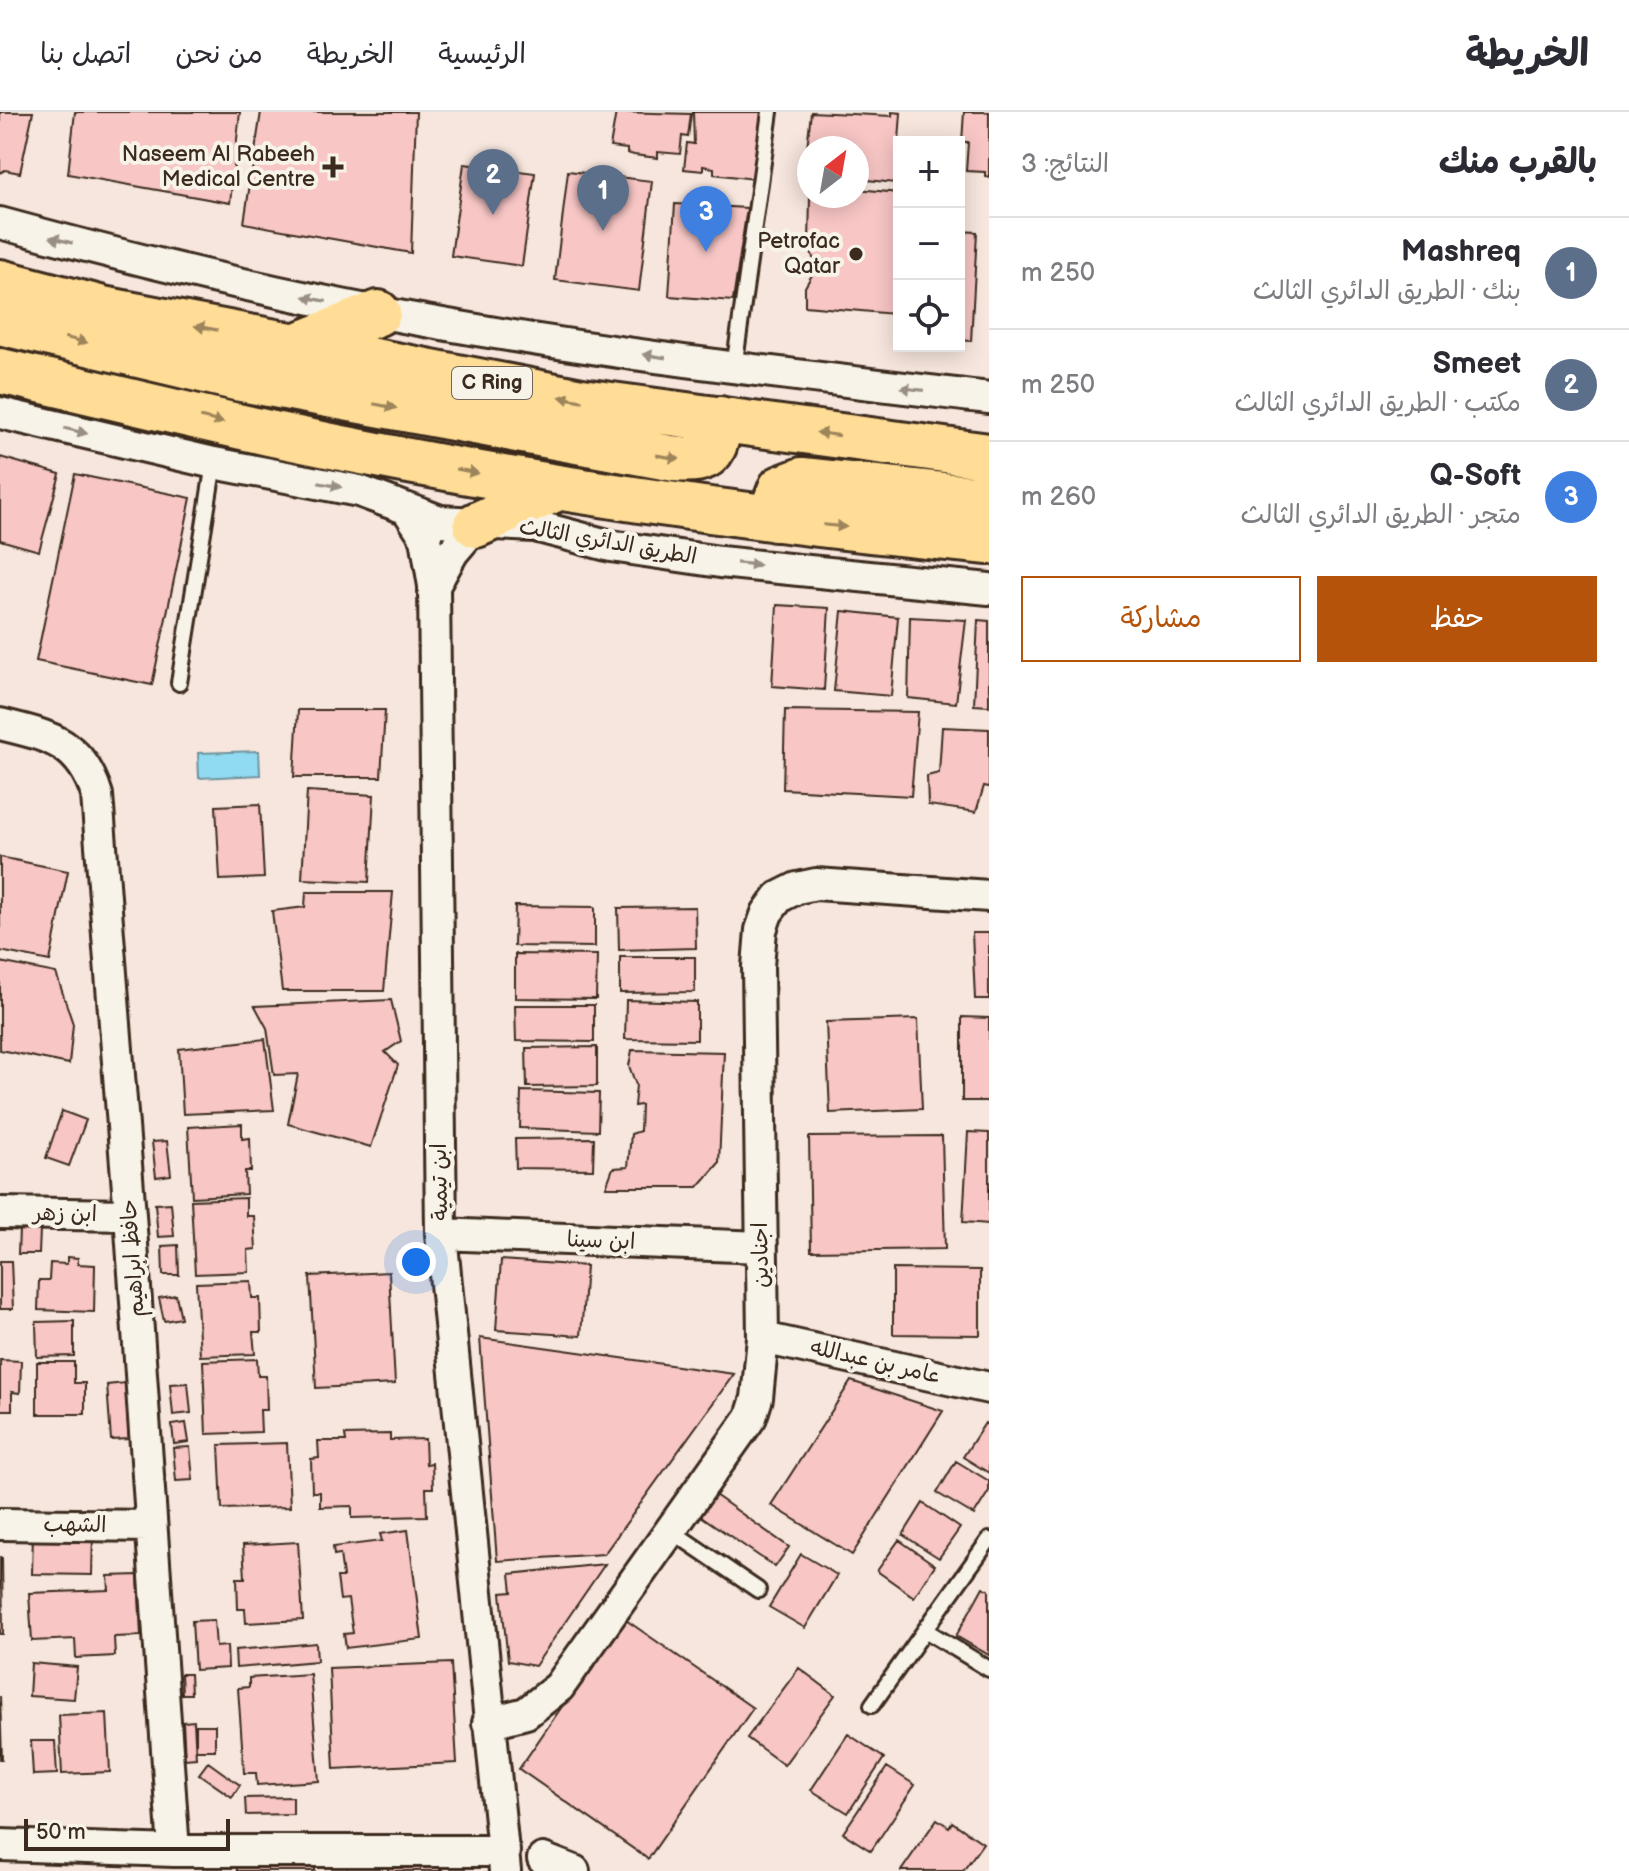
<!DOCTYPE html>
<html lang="ar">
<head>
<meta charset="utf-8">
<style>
  body { margin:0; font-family:"Balsamiq Sans","Playpen Sans Arabic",sans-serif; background:#f7f7f7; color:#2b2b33; direction:rtl }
  .controls { position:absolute; right:24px; top:24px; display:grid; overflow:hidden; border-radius:0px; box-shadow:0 4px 20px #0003 }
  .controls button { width:72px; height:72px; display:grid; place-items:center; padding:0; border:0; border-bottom:2px solid #e1e1e2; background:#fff; color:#2b2b33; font:40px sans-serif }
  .compass { position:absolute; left:797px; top:24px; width:72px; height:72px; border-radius:50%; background:#fff; box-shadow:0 4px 20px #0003; rotate:31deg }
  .scale { position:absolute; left:24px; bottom:20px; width:206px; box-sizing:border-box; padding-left:8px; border:4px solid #3b2a1e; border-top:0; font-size:22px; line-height:28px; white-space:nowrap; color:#3b2a1e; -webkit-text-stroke:6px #f7f3e8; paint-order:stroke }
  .you { position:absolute; left:416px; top:1150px; width:28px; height:28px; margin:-20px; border:6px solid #fff; border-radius:50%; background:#1a73e8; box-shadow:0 0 0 12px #1a73e833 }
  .badge { display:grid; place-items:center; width:52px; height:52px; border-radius:50%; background:#b45309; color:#fff; font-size:26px; font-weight:700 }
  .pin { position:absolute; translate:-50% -66px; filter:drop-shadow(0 2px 4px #0008) }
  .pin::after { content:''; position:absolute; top:42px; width:28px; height:24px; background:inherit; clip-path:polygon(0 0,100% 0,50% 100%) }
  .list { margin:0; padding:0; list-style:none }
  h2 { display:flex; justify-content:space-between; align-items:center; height:104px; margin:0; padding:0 32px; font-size:34px }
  h2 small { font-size:26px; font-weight:400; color:#7c7c81 }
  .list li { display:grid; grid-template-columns:52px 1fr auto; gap:24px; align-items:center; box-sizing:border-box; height:112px; padding:0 32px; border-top:2px solid #e1e1e2 }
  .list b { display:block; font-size:30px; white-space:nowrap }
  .list p { margin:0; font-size:26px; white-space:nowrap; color:#7c7c81 }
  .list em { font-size:26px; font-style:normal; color:#7c7c81 }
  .actions { display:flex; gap:16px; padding:24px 32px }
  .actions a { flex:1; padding:18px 0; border:2px solid #b45309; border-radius:0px; text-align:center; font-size:28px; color:#b45309 }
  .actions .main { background:#b45309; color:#fff }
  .icon { flex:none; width:44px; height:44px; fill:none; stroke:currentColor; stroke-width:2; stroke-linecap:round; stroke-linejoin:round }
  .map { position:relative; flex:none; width:989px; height:1759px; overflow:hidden; direction:ltr }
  header { display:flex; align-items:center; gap:48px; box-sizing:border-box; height:112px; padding:0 40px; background:#fff; border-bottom:2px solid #e1e1e2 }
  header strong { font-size:38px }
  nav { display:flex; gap:44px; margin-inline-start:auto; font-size:28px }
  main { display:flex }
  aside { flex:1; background:#fff }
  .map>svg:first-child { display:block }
</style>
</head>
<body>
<header>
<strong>الخريطة</strong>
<nav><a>الرئيسية</a><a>الخريطة</a><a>من نحن</a><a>اتصل بنا</a></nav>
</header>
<main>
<aside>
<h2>بالقرب منك<small>النتائج: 3</small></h2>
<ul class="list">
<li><span class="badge" style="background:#5c6f8a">1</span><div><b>Mashreq</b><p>بنك · الطريق الدائري الثالث</p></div><em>250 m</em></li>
<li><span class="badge" style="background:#5c6f8a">2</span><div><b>Smeet</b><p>مكتب · الطريق الدائري الثالث</p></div><em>250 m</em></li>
<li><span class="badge" style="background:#3f7fe0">3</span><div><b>Q-Soft</b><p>متجر · الطريق الدائري الثالث</p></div><em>260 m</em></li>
</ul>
<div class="actions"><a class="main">حفظ</a><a>مشاركة</a></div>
</aside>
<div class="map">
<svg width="989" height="1759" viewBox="0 0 989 1759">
  <rect width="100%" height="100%" fill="#f7e6de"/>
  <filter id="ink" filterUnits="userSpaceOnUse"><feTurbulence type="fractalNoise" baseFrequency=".0125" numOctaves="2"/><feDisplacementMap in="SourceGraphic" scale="16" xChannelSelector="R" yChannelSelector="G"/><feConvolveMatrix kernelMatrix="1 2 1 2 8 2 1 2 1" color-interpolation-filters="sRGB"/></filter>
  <g filter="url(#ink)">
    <!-- water -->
    <path fill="#90dbf1" stroke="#6e949d" stroke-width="2" d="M259,639L260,663L199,666L198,641Z"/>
    <!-- building -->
    <path fill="#f7c6c5" stroke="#3b2a1e" stroke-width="2" d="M0,0H33L20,61L5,58L0,61Z
      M75,0H240L230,91L68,62Z
      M261,0H416L411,141L244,111Z
      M616,0L691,2L688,25L682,24L680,42L658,40V46L634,43L627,41V37L610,35Z
      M693,0H763L754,67L714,62V56L703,54V59L684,57L687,31L694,32Z
      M811,0L892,4V0L901,1L896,71L857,67V36H809V63H804Z
      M964,0H989V65L985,64V60L966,59L968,30H962Z
      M464,52L535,61L522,154L451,144Z
      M568,59L652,69L639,179L555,168Z
      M857,77L899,81V152L894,202L805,194V175L816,156L809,132L810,84H857Z
      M675,92L747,96L733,189L669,184Z
      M959,119L977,120L971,229L959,228Z
      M0,345L60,362L39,439L0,428Z
      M75,362L191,386L152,573L36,549Z
      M777,493L829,496L824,578L772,574Z
      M842,499L898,505L891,584L834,579Z
      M910,505L966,508L956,591L908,586Z
      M978,508L989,509V594L974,593Z
      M298,598H385L381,665H294Z
      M785,598L918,600L911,684L783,677Z
      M942,615L989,617V675L984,674L976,700L928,693L927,664L939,661Z
      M307,679L374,683L369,770L302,767Z
      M260,692L264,766L220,768L216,694Z
      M0,745L68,759L50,849L0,839Z
      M306,780H393L384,879H282L272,799L305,795Z
      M515,794L595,795V835L514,834Z
      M695,795L696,836L619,838L618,796Z
      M972,821H989V887H975Z
      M515,842L597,843L596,887L515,886Z
      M620,845H695V880L620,881Z
      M0,850L56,861L73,912L69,952L0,938Z
      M391,888L401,929L385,940L398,953L371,1035L288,1012L298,962L274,963L267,916L255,894Z
      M626,888L697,890V928L625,927Z
      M515,893H594V930L516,929Z
      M962,905L989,906V989H962Z
      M918,907L922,997L830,1001L826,910Z
      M265,927L274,998L183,1002L179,937Z
      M597,935V974L527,975L526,936Z
      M632,938L724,940L719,1051L698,1075H606L613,1056L628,1055L631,1022L640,1019L641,993L634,994L636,973L629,954Z
      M521,979L599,981L598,1019L520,1016Z
      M62,999L86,1008L69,1054L46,1046Z
      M242,1012V1027L250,1026L251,1059H245L246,1082L192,1085L188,1015Z
      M968,1020L989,1021V1112L963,1110Z
      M942,1024L945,1137L811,1139L809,1025Z
      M594,1026L593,1057L516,1056L515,1027Z
      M167,1029L171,1063L156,1065L152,1030Z
      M246,1086V1104H254L256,1137L248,1138L249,1160L195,1162L191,1088Z
      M171,1091L174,1124L158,1125L155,1092Z
      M19,1117L40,1118L39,1142H18Z
      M178,1133L179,1163H163L162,1134Z
      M67,1145L78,1146V1152L95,1153L94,1200L38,1198L39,1168H49L50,1151L67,1152Z
      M501,1148L586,1154L581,1224L496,1218Z
      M0,1149H11L13,1197H0Z
      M893,1157L980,1158V1223L893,1222Z
      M389,1160L395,1272L316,1276L310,1164Z
      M251,1169L252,1186H260L261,1220H253L255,1242L200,1244L196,1171Z
      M176,1183L181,1206L164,1209L159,1186Z
      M74,1209V1244L37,1245L36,1210Z
      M480,1226L734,1262L604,1442L497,1449Z
      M257,1247L258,1264H266L267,1298H260L261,1320L206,1322L203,1249Z
      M0,1248L21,1249L20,1281L12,1280V1298H0Z
      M37,1250H74V1271H85V1302H37Z
      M851,1269L943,1299L852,1443L771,1393Z
      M125,1271L129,1327L111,1328L107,1273Z
      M188,1271L191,1301L173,1303L170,1272Z
      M186,1311L189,1330L174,1332L172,1313Z
      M985,1311L989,1314V1361L963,1345Z
      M390,1322V1328L425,1327L426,1352L432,1351L433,1376H426L427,1404L352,1406V1394L320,1395V1380H312L311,1347L319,1346L318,1329H346L345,1323Z
      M287,1331L290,1395L222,1397L219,1333Z
      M190,1335L193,1368L176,1369L173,1336Z
      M956,1349L989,1369V1379L974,1403L937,1381Z
      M715,1383L789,1435L775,1455L701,1404Z
      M923,1391L960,1416L939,1446L903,1423Z
      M408,1418L422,1527L346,1536L344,1522L353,1521L348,1487L340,1488L337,1465H343L340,1442L334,1443L333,1435L382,1429L380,1422Z
      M33,1421L93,1423L92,1463L32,1462Z
      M899,1428L935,1453L914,1485L877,1459Z
      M298,1430L303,1508L246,1511L245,1497H238L237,1466H245L243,1433Z
      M801,1442L837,1463L805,1516L769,1495Z
      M0,1445L2,1446L3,1522H0Z
      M605,1452L535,1554L508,1549L501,1481L512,1480L510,1462Z
      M138,1463L141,1524L114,1525L115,1544L76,1546L75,1527L32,1529L29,1481L109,1478L108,1464Z
      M983,1475L989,1478V1543L956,1524Z
      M623,1506L753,1596L648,1747L519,1657Z
      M214,1508L216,1535L227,1534L228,1556L195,1558L192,1509Z
      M316,1531L317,1549L236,1556L235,1538Z
      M31,1551L77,1555L74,1587L29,1584Z
      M451,1551L457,1651L334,1657L329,1556Z
      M799,1556L835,1583L784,1653L747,1626Z
      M181,1562H190L191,1582H182Z
      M310,1562L319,1669L257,1673L256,1661H244L238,1576L249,1575V1566Z
      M0,1584L2,1647H0Z
      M107,1601L110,1660L62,1662L59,1603Z
      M194,1609L196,1646L185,1647L183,1610Z
      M196,1613H215V1638H196Z
      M848,1622L884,1646L848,1701L811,1678Z
      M31,1629H55L57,1662L33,1663Z
      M208,1650L240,1673L232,1685L199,1662Z
      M887,1655L915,1673L871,1739L843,1721Z
      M293,1685V1702L246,1703L245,1686Z
      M937,1707L949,1715L952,1710L983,1731L963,1759H901Z
      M434,1751L443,1759H388V1753Z
      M315,1755V1759H237V1756Z"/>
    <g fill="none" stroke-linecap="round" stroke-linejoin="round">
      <!-- service casing -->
      <g stroke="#3b2a1e" stroke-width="20">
        <path id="service" d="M734,256L770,0
          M179,571L214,351
          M670,1418L758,1478
          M989,1428L925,1518L989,1557
          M872,1593L925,1518"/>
      </g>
      <!-- minor casing -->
      <g stroke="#3b2a1e" stroke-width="36">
        <path id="minor" d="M0,111C125,145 250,176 377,200C579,239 785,262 989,286
          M0,301L214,351L359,379L440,409L535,414L611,434L720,450L989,477
          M407,397L426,426L434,474L441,1122L505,1759
          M434,474L453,440L476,413
          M0,612C49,624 81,630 97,683L130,1103L174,1739
          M0,1101L130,1103
          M441,1122L761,1135
          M763,1226L989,1276
          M0,1412L150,1414
          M488,1611L526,1601L559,1575L751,1305L757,1286L763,1226L758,854L761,818L767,801L779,785L797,776L816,772L989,784
          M0,1733L174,1739H504
          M543,1747L574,1759"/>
      </g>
      <!-- trunk casing -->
      <g stroke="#3b2a1e" stroke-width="50">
        <path id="trunk" d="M0,170L103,197L582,289L989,344
          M0,210L236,266L675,347C712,350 715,341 720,307
          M298,233L378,201
          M0,259C94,280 188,304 283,324C516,373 752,408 989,430
          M775,407L774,394L781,376L802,368L989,388
          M476,413L558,376"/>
      </g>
      <!-- service -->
      <use href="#service" stroke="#f7f3e8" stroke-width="14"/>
      <!-- minor -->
      <use href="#minor" stroke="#f7f3e8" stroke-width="30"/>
      <!-- trunk -->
      <use href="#trunk" stroke="#ffdd96" stroke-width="44"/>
    </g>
    <!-- one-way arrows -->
    <defs><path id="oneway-solid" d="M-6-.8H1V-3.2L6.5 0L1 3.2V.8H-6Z" transform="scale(2)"/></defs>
    <g fill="#998e83">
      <use href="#oneway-solid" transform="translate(61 128) rotate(-165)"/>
      <use href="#oneway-solid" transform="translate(315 187) rotate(-168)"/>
      <use href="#oneway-solid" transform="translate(654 244) rotate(-171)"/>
      <use href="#oneway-solid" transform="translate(912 277) rotate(-173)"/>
      <use href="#oneway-solid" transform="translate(76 319) rotate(13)"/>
      <use href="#oneway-solid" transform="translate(330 373) rotate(11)"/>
      <use href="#oneway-solid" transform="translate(748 452) rotate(5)"/>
    </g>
    <g fill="#9d845a">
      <use href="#oneway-solid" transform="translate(206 216) rotate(-170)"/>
      <use href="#oneway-solid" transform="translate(76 228) rotate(13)"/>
      <use href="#oneway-solid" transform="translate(571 287) rotate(-169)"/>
      <use href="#oneway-solid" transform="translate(385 294) rotate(11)"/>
      <use href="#oneway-solid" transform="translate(212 308) rotate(13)"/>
      <use href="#oneway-solid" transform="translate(828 322) rotate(-172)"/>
      <use href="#oneway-solid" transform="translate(668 345) rotate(9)"/>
      <use href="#oneway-solid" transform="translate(467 359) rotate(11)"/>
      <use href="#oneway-solid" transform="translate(835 414) rotate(6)"/>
    </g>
  </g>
  <!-- markers -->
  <g fill="#3b2a1e" stroke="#f7f3e8" stroke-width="3">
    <path d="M329 43h8v8h8v8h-8v8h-8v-8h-8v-8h8z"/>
    <circle cx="856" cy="142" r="8"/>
  </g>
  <g text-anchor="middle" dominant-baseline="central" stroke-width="8" stroke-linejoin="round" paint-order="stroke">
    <!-- shield labels -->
    <rect fill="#f7f3e8" stroke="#73665b" stroke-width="2" x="452" y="255" width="80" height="32" rx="6"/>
    <g font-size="20" font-weight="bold" fill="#3b2a1e">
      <text x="492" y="271">C Ring</text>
    </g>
    <!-- poi labels -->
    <g font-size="22" fill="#3b2a1e" stroke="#f7f3e8" text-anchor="end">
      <text x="315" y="42">Naseem Al Rabeeh<tspan x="315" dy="25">Medical Centre</tspan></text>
      <text x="840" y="129">Petrofac<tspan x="840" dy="25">Qatar</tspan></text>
    </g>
    <!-- street labels -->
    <g font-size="22" fill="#3b2a1e" stroke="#f7f3e8">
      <text transform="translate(608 430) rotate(10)">الطريق الدائري الثالث</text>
      <text transform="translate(440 1070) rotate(-91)">ابن تيمية</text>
      <text transform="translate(65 1102) rotate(1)">ابن زهر</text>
      <text transform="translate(601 1129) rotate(2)">ابن سينا</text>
      <text transform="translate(761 1143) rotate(-91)">اجنادين</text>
      <text transform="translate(133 1146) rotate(-94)">حافظ ابراهيم</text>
      <text transform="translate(876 1250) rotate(13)">عامر بن عبدالله</text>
      <text transform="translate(75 1413) rotate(1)">الشهب</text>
    </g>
  </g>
</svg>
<div class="controls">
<button>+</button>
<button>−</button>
<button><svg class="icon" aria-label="locate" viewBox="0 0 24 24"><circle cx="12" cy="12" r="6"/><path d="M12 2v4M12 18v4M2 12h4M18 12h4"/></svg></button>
</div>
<svg class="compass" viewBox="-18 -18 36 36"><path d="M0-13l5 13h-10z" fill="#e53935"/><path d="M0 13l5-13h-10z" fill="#7c7c81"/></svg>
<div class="scale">50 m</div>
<div class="you"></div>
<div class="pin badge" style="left:603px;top:119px;background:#5c6f8a">1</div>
<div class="pin badge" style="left:493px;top:103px;background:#5c6f8a">2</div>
<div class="pin badge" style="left:706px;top:140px;background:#3f7fe0">3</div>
</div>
</main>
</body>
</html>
